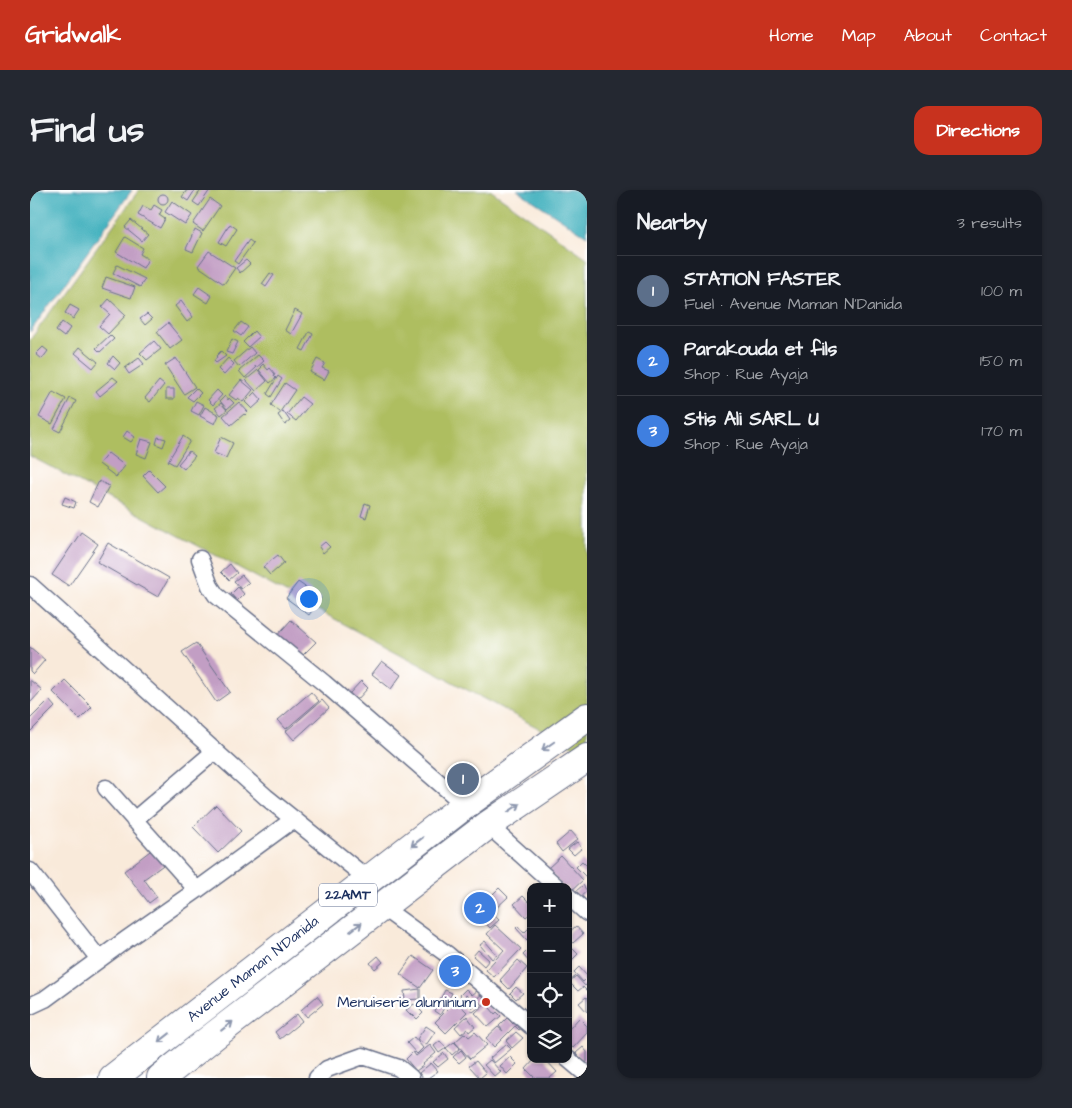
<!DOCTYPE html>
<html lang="en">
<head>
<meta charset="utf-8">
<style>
  body { margin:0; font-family:"Architects Daughter",sans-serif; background:#242831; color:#f1f3f6 }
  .controls { position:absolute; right:15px; bottom:15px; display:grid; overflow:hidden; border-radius:10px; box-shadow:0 1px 4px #0004 }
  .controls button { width:45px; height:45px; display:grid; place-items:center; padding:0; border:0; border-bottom:1px solid #363941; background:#171b24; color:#f1f3f6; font:25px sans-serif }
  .you { position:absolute; left:278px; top:408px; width:18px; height:18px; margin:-12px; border:4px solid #fff; border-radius:50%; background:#1a73e8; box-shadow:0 0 0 8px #1a73e833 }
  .badge { display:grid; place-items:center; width:32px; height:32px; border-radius:50%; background:#c8321e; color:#fff; font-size:16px; font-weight:700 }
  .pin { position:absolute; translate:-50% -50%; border:2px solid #fff; box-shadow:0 1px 5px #0006 }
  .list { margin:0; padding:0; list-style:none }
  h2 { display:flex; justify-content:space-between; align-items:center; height:65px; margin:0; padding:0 20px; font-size:21px }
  h2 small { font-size:16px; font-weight:400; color:#9ea1a6 }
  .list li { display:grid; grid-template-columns:32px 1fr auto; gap:15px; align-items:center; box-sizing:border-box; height:70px; padding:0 20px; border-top:1px solid #363941 }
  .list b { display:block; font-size:19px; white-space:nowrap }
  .list p { margin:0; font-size:16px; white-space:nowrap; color:#9ea1a6 }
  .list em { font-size:16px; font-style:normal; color:#9ea1a6 }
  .icon { flex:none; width:28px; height:28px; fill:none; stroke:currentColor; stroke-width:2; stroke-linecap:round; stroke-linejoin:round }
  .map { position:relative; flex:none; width:557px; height:888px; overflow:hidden; border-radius:15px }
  header { display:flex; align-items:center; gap:30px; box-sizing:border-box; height:70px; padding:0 25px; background:#c8321e; color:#fff }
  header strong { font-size:24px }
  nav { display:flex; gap:28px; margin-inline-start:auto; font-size:18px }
  .intro { display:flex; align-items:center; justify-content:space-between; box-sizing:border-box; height:120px; padding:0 30px }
  h1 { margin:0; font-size:35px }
  .button { padding:12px 22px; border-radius:15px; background:#c8321e; color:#fff; font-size:18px; font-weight:700 }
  main { display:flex; gap:30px; padding:0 30px }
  aside { flex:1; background:#171b24; border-radius:15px; box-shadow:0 1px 4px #0004 }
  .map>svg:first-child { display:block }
</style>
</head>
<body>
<header>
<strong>Gridwalk</strong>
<nav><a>Home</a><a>Map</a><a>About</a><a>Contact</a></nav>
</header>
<div class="intro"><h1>Find us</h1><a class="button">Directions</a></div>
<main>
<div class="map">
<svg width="557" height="888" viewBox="0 0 557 888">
  <rect width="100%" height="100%" fill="#fff"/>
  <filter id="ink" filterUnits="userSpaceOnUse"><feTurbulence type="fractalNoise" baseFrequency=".02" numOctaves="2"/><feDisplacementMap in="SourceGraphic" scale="10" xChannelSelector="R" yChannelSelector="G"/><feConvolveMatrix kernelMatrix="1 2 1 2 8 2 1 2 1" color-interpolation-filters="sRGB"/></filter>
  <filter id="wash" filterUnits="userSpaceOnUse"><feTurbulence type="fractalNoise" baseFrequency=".0096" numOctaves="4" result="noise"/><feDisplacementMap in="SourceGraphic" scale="20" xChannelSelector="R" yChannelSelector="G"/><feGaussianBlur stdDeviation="1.12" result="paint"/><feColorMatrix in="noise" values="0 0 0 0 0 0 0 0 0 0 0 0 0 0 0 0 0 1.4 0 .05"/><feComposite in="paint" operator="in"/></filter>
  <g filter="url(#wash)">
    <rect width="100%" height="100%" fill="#f9eada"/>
    <!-- green -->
    <path fill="#aebe61" stroke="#647660" d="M109,0H460L557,68V564L0,266V150Z"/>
    <!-- water -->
    <path fill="#43b1be" stroke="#2f708e" d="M0,0H102L0,142Z
      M487,0H557V46L549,41Z"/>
    <g id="blocks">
      <!-- building -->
      <path fill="#c29ec4" d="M157,0H165L158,11L152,7Z
        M171,0H180L169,16L163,12Z
        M128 9a5 5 0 1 1 10 0a5 5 0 1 1-10 0Z
        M180,9L190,16L173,41L163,34Z
        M142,11L162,25L155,35L135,22Z
        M124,15L132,20L129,25L135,29L130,38L108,25L113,16L121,20Z
        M101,30L118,44L112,51L95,37Z
        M200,34L207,39L196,56L189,52Z
        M165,39L172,43L163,62L156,59Z
        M95,47L113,58L110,64L118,69L113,78L86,62Z
        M219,50L223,53L208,74L204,71Z
        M179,61L205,78L194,94L168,76Z
        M216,70L220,74L210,83L206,78Z
        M87,75L115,89L110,97L83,83Z
        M240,83L244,85L236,97L232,94Z
        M76,87L105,97L101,108L72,98Z
        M169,97L182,106L178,113L164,104Z
        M79,109L96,125L78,144L69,136L80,124L72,117Z
        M151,111L163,127L157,132L145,116Z
        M40,115L49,120L43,129L35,123Z
        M265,120L272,124L261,144L255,140Z
        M117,124L122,129L115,135L110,129Z
        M32,132L40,138L34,147L26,141Z
        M211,132L218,137L211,146L204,141Z
        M138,133L152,150L140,159L127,142Z
        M224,141L229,147L218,157L213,152Z
        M279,142L283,144L274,161L270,159Z
        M80,145L84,149L70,162L66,158Z
        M202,149L208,152L202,164L196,162Z
        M124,151L131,159L117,170L110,163Z
        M13,157L18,161L12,169L6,164Z
        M50,157L68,172L63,178L45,163Z
        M220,157L225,163L209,177L204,171Z
        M191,161L196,166L186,173L184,171L187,167L186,166Z
        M228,165L234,171L226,178L225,176L226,178L215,188L209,181Z
        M83,166L90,173L85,179L78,173Z
        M109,168L114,174L99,184L95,178Z
        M146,168L165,197L154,204L135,175Z
        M198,168L204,174L194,185L188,179Z
        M287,169L295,173L292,178L299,181L294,190L280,182Z
        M233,174L238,180L240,178L245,184L244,186L246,188L240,193L229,180L232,177L231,176Z
        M228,180L237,191L226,201L216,190Z
        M248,186L252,189L241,207L237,204Z
        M83,187L88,191L70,206L66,201Z
        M211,190L223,200L213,212L208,208L206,210L199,205Z
        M129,191L134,195L120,212L115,208Z
        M255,193L265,200L250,222L241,215Z
        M166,198L171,203L163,211L157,207Z
        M136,199H144V209H136Z
        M187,200L192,205L183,215L178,210Z
        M23,202L36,209L22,234L9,227Z
        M225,202L232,210L222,219L215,212Z
        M195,206L198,210L199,208L204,213L197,219L190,211Z
        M271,207L280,214L266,231L257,224Z
        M40,208L46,211L30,242L24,239Z
        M166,211L174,215L169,225L161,221Z
        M209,212L218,222L215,225L214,224L201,235L193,226Z
        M191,213L197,220L191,225L185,218Z
        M175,217L189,225L185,234L170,226Z
        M253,221L260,231L255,235L248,225Z
        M97,241L105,247L101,252L93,247Z
        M153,246L160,251L145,275L138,271Z
        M128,247L136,249L133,257L126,254Z
        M191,247L203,253L196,268L184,263Z
        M111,249L122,252L116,268L106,264Z
        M159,261L165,266L154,279L148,274Z
        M78,263L95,276L86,287L69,274Z
        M119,280L135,296L128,302L113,286Z
        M69,291L79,296L68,317L59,312Z
        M35,307L46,312L44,318L32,314Z
        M335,313L340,315L336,328L331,326Z
        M51,342L68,354L39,396L22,385Z
        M295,352L300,357L293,363L289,357Z
        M78,353L139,388L128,407L67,372Z
        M248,365L254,373L240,385L233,377Z
        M200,374L207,383L199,390L191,382Z
        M212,385L219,393L211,399L204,391Z
        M268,392L291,408L279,425L256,408Z
        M208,397L214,404L207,411L201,404Z
        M261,430L286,452L268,470L245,448Z
        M166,453L200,502L186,512L152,462Z
        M0,457L15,470L3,484L0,481Z
        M352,471L371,485L361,499L342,484Z
        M0,490L12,500L0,513Z
        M35,490L62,517L50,529L23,502Z
        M331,491L338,498L326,511L319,504Z
        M281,502L289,511L256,539L248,530Z
        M19,510L25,517L0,542V529Z
        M292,510L299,518L264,550L256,541Z
        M186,615L211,641L188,663L163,637Z
        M541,641L548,649L532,662L526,654Z
        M547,652L552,658L544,665L538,659Z
        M124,658L136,673L114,689L127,707L119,713L94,681Z
        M531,666L553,690L539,703L538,697H533L517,679Z
        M552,671L557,676V688L546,677Z
        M553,695L557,701L550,707L545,702Z
        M469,698L478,707L464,720L456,711Z
        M493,706L501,714V723L496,727L484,714Z
        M452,714L458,720L447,729L442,723Z
        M461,721L469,730L460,738L452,729Z
        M465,735L491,759L464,787L456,780L474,760L457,744Z
        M488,736L494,743L501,736V746L497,750L486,738Z
        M546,736L553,744L543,753L538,749V743Z
        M455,751L467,765L462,769L450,755Z
        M501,757V774L493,765Z
        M542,758L548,764L538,774V762Z
        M448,760L459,770L454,776L443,766Z
        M348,766L353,772L345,779L340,773Z
        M383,766L403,780L390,798L370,784Z
        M488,770L497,778L479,799L470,790Z
        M549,777L557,786V788L553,792L544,782Z
        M546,786L555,796L557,794V801L553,797L548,801L539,792Z
        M486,797L493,803L486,809L480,803Z
        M390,799V809L375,810L374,801Z
        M436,799L442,805L448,800L452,804L439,815L436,812L439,808L436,805L433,809L430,805Z
        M415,800L422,803L410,825L404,821Z
        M287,806L293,814L277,827L271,820Z
        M556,807L557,808V822L549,813Z
        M448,810L452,815L443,822L441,819L444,816L443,814Z
        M426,811L437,822L416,843L405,832Z
        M456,813L465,824L467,822L471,826L458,837L445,823Z
        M384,814L393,823L387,829L382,824L381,825L376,820Z
        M267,824L272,831L250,849L245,842Z
        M437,826L445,837L439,842L437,839L431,844L425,837Z
        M477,828L483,834L488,830L493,837L489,840L485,836L464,857L456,848L468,837L473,841L469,836Z
        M549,828L557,836V843L543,858L538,853V840Z
        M396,836L405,842L396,855L387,849Z
        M445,842L457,855L440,869L425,852L435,843L439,847Z
        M486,842L493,848L482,858L476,851Z
        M384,847L393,858L387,864L377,853Z
        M410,851L416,858L409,863L404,856Z
        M424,852L430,858L422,865L416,858Z
        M476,854L481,859L464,873L460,868Z
        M400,855L406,863L393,874L394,875L386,881L376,869L383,862L386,866Z
        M553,857L557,862V872L555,873L546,863Z
        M431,860L436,867L429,873L423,867Z
        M414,863L418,869L408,877L403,872Z
        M480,867L487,874L477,884L470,876Z
        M505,869H515L527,882L520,888H505L496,879Z
        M460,870L471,882L465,887L454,875Z
        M446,871L456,883L450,888L439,876Z
        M401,873L408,881L398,888H393L389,883Z"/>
    </g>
  </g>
  <g filter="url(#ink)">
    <use href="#blocks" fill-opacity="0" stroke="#697089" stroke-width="1"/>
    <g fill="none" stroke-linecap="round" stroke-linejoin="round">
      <!-- street casing -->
      <g stroke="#697089" stroke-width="19">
        <path id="street" d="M170,369L180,396L186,405L294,493L435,615
          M0,395L236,607L339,690
          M76,598L167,700
          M104,630L185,561
          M458,635L527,697
          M0,681L69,769
          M538,706L557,723
          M352,717L418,765L501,836
          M0,816L15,809L97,749L167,700L264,629
          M538,869L557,885
          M287,888L297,879L333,866L369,878L381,888"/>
      </g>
      <!-- highway casing -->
      <g stroke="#697089" stroke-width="30">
        <path id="highway" d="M83,888L435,615L557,527
          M131,888L185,845L458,635L557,568"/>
      </g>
      <!-- street -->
      <use href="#street" stroke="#fff" stroke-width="16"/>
      <!-- highway -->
      <use href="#highway" stroke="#fff" stroke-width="28"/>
    </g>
    <!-- one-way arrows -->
    <defs><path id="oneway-shaft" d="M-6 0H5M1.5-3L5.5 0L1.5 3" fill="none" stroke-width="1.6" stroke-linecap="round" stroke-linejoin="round" transform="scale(1.25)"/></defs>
    <g stroke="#8d97ae">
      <use href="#oneway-shaft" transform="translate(518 556) rotate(145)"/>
      <use href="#oneway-shaft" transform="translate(484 618) rotate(-34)"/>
      <use href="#oneway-shaft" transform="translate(387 652) rotate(142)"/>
      <use href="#oneway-shaft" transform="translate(326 737) rotate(-38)"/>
      <use href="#oneway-shaft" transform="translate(197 836) rotate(-38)"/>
      <use href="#oneway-shaft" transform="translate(134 848) rotate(142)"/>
    </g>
  </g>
  <!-- markers -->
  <circle fill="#c8321e" stroke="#fff" stroke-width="2" cx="456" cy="812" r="5"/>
  <g text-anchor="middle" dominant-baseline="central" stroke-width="4.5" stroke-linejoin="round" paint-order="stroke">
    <!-- shield labels -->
    <rect fill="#fff" stroke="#5f6d8e" stroke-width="1" x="289" y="693.5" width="58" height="23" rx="4"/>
    <g font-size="14" font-weight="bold" fill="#1b2f5e">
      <text x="318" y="705">22AMT</text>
    </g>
    <!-- street labels -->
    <g font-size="15" fill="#1b2f5e" stroke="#fff">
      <text transform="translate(223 779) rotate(-38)">Avenue Maman N'Danida</text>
    </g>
    <!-- poi labels -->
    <g font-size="15" fill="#1b2f5e" stroke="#fff" text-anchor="end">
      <text x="446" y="812">Menuiserie aluminium</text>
    </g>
  </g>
</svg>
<div class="controls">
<button>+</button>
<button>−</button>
<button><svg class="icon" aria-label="locate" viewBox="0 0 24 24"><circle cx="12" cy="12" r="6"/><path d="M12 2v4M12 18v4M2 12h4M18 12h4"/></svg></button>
<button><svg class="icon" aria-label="layers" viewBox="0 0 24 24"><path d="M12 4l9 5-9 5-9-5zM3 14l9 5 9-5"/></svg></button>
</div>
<div class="you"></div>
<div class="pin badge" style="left:433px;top:589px;background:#5c6f8a">1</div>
<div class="pin badge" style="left:450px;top:718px;background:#3f7fe0">2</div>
<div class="pin badge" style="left:425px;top:781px;background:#3f7fe0">3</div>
</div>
<aside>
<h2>Nearby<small>3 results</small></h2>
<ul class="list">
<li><span class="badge" style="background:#5c6f8a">1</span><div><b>STATION FASTER</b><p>Fuel · Avenue Maman N'Danida</p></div><em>100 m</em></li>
<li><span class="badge" style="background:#3f7fe0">2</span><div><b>Parakouda et fils</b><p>Shop · Rue Ayaja</p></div><em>150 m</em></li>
<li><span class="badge" style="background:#3f7fe0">3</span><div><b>Stis Ali SARL U</b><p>Shop · Rue Ayaja</p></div><em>170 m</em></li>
</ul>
</aside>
</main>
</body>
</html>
